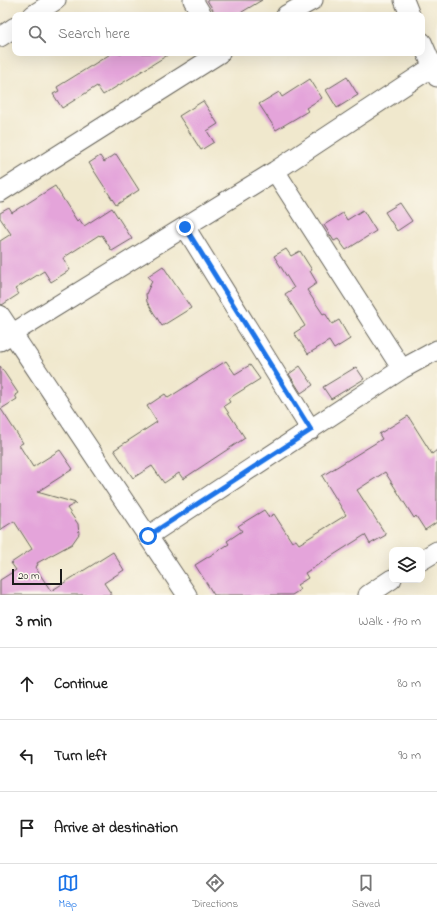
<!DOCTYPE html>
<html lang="en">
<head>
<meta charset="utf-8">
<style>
  body { margin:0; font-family:"Indie Flower",sans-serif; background:#f6f6f6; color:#222 }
  .controls { position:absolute; right:12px; bottom:12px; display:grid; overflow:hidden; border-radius:8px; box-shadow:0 4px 16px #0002 }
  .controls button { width:36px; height:36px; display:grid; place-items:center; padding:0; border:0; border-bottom:1px solid #e0e0e0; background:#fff; color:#222; font:20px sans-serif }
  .scale { position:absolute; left:12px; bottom:10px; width:50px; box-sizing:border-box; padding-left:4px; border:2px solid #1c1c1c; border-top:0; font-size:11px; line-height:14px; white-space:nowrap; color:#1c1c1c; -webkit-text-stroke:3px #fbf7ec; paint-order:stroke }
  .stop { position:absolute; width:12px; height:12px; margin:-9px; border:3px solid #1a73e8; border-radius:50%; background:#fff }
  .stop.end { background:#1a73e8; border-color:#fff; box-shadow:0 1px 4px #0008 }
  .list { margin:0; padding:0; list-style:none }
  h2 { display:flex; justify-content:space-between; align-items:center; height:52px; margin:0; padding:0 16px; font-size:17px }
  h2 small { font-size:13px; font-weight:400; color:#767676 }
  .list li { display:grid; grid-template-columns:26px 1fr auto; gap:12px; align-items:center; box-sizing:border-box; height:72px; padding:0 16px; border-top:1px solid #e0e0e0 }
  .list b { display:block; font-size:15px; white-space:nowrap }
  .list em { font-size:13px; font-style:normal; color:#767676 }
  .icon { flex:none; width:22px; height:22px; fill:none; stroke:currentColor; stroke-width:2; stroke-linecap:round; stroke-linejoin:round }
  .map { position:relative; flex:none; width:437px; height:595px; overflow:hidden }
  .search { position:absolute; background:#fff; box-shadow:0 4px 16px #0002; left:12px; right:12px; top:12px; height:44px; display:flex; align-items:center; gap:10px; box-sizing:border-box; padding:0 14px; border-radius:8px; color:#767676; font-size:15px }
  .sheet { height:268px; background:#fff }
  nav { display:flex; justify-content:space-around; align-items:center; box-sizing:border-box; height:56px; border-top:1px solid #e0e0e0; background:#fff; font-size:11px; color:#767676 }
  nav a { display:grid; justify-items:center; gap:2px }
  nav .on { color:#1a73e8 }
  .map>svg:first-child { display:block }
</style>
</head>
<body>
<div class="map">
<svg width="437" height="595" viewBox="0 0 437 595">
  <rect width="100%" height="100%" fill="#fbf7ec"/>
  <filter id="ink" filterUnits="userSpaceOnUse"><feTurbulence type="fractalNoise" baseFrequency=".025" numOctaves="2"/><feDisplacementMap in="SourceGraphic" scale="8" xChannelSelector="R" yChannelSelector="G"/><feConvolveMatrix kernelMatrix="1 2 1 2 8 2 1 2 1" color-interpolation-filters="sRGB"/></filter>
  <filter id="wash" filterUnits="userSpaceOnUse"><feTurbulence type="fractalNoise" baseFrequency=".012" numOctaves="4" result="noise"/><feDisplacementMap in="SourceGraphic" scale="16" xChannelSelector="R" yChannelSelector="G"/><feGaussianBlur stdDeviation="0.9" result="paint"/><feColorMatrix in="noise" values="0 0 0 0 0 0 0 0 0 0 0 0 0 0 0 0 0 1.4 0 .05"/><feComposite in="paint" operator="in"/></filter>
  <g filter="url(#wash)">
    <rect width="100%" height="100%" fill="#f0e8cd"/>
    <g id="blocks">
      <!-- building -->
      <path fill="#e4a4da" d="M207,0H262L237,15H216Z
        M112,53H171L103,95L97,86L62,108L53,94L59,91L57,87Z
        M347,77L358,95L337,108L326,90Z
        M310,79L322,98L306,108L308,111L276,130L259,104L279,92L282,97Z
        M203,101L218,124L207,131L214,142L201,150L179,116Z
        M116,154L139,190L116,205L89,163L100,156L104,162Z
        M55,186L77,221L79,219L84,226L112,208L132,239L112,251L102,235L100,236L99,235L63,258L70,270L51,282L44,271L15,289L19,294L2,305L0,304V241L11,234L0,218V213L9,208L12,213Z
        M400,203L412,221L397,231L385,212Z
        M363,210L376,231L346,250L338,239L334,241L324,225L343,213L347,220Z
        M286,249L291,256L300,251L312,270L310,271L317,283L307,290L323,314L325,313L332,324L339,320L350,339L334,349L329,341L308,354L294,333L305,326L285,294L294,288L274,256Z
        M163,266L191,308L162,326L147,302L146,294L152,281L148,276Z
        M226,361L235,374L250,365L260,379L228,399L230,402L224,406L245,438L183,479L179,473L164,483L152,466L133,478L114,450L157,422L147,406L165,394L168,398Z
        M0,366L18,393L15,395L17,399L1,409L23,443L19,445L33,467L60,450L73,469L37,492L76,503L67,508L78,524L79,534L72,544L37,563L38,565L35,567L51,591L113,552L124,570L104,583L112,595H0V580L16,570L11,563L32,549L14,521L0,530Z
        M300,366L313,385L301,393L289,374Z
        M356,367L364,379L331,399L323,387Z
        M408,416L432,454L437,450V522L425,530L416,516L414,518L385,472L357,490L386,535L370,544L365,535L305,573L308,578L297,585L300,590L292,595H214L195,565L229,544L227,541L242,531L238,526L264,510L269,517L274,514L292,542L296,540L299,544L346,515L322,476L382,439L379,434Z"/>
    </g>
  </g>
  <g filter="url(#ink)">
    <use href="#blocks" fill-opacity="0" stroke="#66635a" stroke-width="1"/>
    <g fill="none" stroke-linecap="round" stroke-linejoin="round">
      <!-- minor casing -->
      <g stroke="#66635a" stroke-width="21">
        <path id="minor" d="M193,0L202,15
          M404,0L410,15
          M33,15L56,0
          M286,15L313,0
          M0,37L15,27
          M422,42L437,77
          M275,171L402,369
          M0,192L220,53
          M185,227L311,430
          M0,315L187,595
          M0,341L275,171L437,64
          M148,536L402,369L437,350
          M422,560L437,551
          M368,595L392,579"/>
      </g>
      <!-- minor -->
      <use href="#minor" stroke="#fff" stroke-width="19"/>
    </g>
  </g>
  <g fill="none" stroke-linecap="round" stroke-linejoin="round" filter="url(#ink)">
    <!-- route -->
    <path stroke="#1a73e8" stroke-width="5" d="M148,536L311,430L185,227"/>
  </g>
</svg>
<div class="controls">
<button><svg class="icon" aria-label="layers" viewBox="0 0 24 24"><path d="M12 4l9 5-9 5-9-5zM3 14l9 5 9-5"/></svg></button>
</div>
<div class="scale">20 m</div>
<div class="stop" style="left:148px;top:536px"></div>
<div class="stop end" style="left:185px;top:227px"></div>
<div class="search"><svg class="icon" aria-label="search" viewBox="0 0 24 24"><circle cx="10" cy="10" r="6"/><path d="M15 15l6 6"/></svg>Search here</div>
</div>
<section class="sheet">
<h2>3 min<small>Walk · 170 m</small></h2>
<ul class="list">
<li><svg class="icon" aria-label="ahead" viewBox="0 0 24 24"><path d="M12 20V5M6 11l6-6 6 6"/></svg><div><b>Continue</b></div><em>80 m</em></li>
<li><svg class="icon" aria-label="left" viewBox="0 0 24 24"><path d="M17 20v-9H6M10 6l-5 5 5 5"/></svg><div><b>Turn left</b></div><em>90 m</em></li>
<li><svg class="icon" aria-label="arrive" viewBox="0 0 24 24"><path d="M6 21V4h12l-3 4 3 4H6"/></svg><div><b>Arrive at destination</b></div></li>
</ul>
</section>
<nav>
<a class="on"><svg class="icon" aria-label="map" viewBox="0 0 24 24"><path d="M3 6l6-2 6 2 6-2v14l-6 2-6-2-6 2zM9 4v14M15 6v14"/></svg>Map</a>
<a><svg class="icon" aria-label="directions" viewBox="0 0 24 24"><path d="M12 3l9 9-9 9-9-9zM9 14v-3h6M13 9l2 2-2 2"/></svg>Directions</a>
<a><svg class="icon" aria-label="saved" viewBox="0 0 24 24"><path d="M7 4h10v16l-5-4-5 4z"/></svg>Saved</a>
</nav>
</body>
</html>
